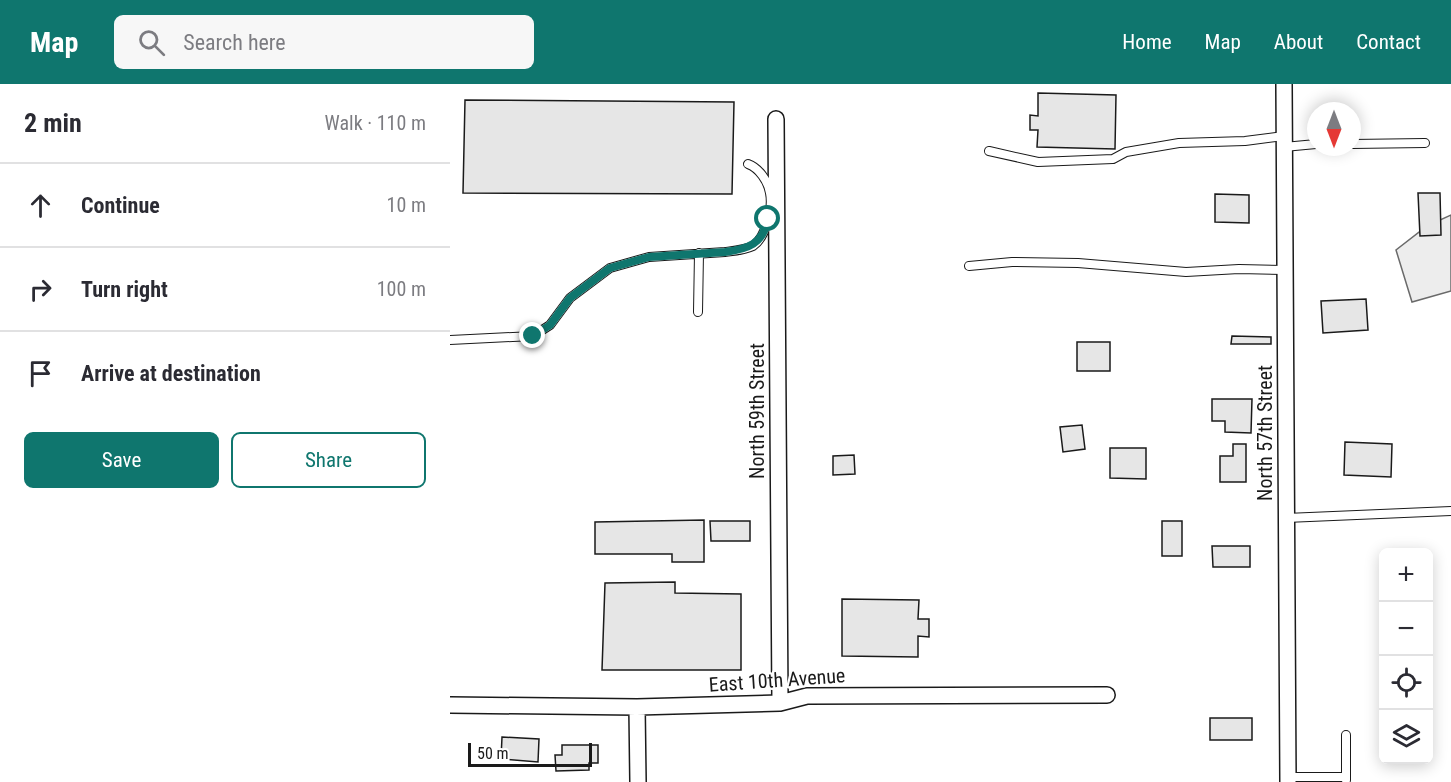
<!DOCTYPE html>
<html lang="en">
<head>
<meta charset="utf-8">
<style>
  body { margin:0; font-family:"Roboto Condensed",sans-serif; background:#f7f7f7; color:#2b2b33 }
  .controls { position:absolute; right:18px; bottom:18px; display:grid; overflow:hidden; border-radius:9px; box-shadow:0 3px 15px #0003 }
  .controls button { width:54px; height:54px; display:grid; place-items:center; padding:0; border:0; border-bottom:2px solid #e1e1e2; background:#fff; color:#2b2b33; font:30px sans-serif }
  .compass { position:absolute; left:857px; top:18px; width:54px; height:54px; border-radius:50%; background:#fff; box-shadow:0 3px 15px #0003; rotate:180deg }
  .scale { position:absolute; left:18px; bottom:15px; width:124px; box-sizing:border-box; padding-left:6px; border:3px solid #1a1a1a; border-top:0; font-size:16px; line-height:21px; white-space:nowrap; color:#1a1a1a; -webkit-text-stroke:4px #fff; paint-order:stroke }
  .stop { position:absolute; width:18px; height:18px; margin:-14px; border:4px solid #0f766e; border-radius:50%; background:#fff }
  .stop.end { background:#0f766e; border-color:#fff; box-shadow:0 2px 6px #0008 }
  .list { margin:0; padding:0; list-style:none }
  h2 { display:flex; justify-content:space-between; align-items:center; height:78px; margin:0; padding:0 24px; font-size:26px }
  h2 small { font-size:20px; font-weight:400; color:#7c7c81 }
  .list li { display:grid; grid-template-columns:39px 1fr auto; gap:18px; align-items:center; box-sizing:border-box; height:84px; padding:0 24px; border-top:2px solid #e1e1e2 }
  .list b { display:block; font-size:22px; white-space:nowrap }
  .list em { font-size:20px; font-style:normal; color:#7c7c81 }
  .actions { display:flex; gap:12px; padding:18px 24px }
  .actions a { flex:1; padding:14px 0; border:2px solid #0f766e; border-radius:9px; text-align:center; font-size:21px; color:#0f766e }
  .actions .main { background:#0f766e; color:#fff }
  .icon { flex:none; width:33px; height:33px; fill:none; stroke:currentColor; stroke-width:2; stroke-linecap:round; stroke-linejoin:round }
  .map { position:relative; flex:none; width:1001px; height:698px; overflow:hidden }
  header { display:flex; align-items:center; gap:36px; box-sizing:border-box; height:84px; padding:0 30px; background:#0f766e; color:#fff }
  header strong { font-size:28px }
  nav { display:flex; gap:33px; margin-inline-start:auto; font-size:21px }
  .search { width:420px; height:54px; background:#f7f7f7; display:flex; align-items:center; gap:15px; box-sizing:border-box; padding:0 21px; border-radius:9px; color:#7c7c81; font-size:22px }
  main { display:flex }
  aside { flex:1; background:#fff }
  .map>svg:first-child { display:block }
</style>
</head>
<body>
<header>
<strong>Map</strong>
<div class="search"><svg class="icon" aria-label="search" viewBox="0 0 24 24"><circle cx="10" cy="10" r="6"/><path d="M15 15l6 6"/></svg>Search here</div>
<nav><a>Home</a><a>Map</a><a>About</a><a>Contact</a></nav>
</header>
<main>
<aside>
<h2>2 min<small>Walk · 110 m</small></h2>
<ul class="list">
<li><svg class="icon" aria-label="ahead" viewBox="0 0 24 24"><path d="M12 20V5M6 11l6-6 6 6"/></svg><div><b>Continue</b></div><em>10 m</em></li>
<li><svg class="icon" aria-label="right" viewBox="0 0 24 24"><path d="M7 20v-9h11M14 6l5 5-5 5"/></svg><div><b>Turn right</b></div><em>100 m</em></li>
<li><svg class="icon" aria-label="arrive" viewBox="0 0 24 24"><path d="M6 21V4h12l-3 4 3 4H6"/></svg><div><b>Arrive at destination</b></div></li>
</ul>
<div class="actions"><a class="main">Save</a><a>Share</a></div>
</aside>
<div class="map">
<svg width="1001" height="698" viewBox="0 0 1001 698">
  <rect width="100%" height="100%" fill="#fff"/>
  <!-- built -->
  <path fill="#ededed" stroke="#6a6a6a" stroke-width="1.5" d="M1001,131V207L962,218L946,166L977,142Z"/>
  <!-- building -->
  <path fill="#e6e6e6" stroke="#1a1a1a" stroke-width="1.5" d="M588,9L666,11L665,65L587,63L588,46H580V31L588,32Z
    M15,16L284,18L282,110L13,109Z
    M968,109H990L991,151L970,152Z
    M765,110L799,111V139L765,138Z
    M916,215L918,246L873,249L871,217Z
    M782,252L821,253V260H781Z
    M627,258H660V287H627Z
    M762,315H802L801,349L775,348V337H762Z
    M632,341L635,365L613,368L610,343Z
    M895,358L942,360L941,393L894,391Z
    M783,360H796V398H770V372H783Z
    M660,364H696V395L660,394Z
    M404,371L405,390L383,391V372Z
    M254,436V478H222V470H145V438Z
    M260,437H300V457H261Z
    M712,437H732V472H712Z
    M762,462H800V483H763Z
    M225,498V509L291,510V586H152L155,499Z
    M392,515L469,516L468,535H479V553L468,552V573L392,572Z
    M760,634H802V656H760Z
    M52,653L89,655L88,678L51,675Z
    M112,661H148V679H139V686L106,687L105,671H112Z"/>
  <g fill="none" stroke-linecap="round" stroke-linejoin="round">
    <!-- lane casing -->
    <g stroke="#1a1a1a" stroke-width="10">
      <path id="lane" d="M902,60L975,59
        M834,63L866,60
        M539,67L588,78L663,75L676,68L729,59L795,57L834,52
        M519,182L562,178L628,179L736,188L789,185L835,186
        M248,228L249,169
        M0,256L83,252L100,241L120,214L160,184L199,173L275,168C283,167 295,166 303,162C316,153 323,124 320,109C318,97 309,84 298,80
        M836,434L1001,427
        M896,651V696
        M838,693H896"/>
    </g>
    <!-- street casing -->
    <g stroke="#1a1a1a" stroke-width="18">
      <path id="street" d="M834,0L838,698
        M326,35L330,619
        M0,621L187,623L330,619L357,612L657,611
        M187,623L188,698"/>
    </g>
    <!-- lane -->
    <use href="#lane" stroke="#fff" stroke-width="8"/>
    <!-- street -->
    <use href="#street" stroke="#fff" stroke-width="15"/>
  </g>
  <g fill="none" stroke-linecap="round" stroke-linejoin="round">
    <!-- route -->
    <path stroke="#0f766e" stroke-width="8" d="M83,252L100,241L120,214L160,184L199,173L275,168C298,165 313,160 318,135"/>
  </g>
  <g text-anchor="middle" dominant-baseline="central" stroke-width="4.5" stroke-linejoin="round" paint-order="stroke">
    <!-- street labels -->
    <g font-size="20" fill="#1a1a1a" stroke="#fff">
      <text transform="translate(307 327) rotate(-90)">North 59th Street</text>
      <text transform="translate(815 349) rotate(-90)">North 57th Street</text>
      <text transform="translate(327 596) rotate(-4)">East 10th Avenue</text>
    </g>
  </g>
</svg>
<div class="controls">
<button>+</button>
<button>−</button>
<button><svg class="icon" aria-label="locate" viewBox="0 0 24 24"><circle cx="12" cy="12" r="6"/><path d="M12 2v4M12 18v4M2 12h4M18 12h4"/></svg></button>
<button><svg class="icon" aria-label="layers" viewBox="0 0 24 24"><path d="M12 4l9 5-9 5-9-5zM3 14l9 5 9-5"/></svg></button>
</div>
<svg class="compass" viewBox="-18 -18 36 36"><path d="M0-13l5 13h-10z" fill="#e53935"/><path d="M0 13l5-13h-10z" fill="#7c7c81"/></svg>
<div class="scale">50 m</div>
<div class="stop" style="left:318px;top:135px"></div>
<div class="stop end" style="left:83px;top:252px"></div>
</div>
</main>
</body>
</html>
